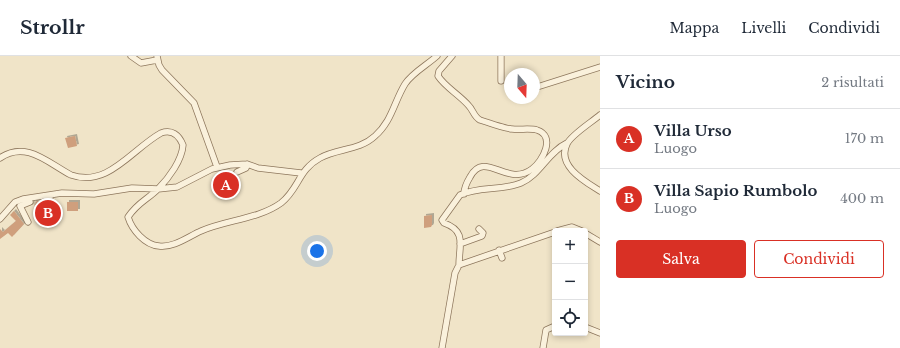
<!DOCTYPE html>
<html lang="it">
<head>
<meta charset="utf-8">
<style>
  body { margin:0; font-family:"Libre Baskerville",serif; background:#f6f6f7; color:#1f2937 }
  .controls { position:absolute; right:12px; bottom:12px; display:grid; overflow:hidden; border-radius:4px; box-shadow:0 2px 6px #0003 }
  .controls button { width:36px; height:36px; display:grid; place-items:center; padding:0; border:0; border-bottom:1px solid #e0e1e3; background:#fff; color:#1f2937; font:20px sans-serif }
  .compass { position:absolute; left:504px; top:12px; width:36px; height:36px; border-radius:50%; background:#fff; box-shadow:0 2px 6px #0003; rotate:161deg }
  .you { position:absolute; left:317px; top:195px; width:14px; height:14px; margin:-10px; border:3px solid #fff; border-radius:50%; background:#1a73e8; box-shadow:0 0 0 6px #1a73e833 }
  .badge { display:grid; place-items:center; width:26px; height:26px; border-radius:50%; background:#d93025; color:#fff; font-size:13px; font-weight:700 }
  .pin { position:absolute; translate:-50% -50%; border:2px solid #fff; box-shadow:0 1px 4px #0006 }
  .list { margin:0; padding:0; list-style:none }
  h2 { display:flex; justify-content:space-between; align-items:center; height:52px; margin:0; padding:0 16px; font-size:17px }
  h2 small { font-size:13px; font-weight:400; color:#747a83 }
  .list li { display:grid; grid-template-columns:26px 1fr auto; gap:12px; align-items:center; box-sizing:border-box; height:60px; padding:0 16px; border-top:1px solid #e0e1e3 }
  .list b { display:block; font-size:15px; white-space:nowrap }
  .list p { margin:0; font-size:13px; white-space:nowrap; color:#747a83 }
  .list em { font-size:13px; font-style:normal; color:#747a83 }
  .actions { display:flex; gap:8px; padding:12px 16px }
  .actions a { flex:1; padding:9px 0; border:1px solid #d93025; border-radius:4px; text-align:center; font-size:14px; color:#d93025 }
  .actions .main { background:#d93025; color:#fff }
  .icon { flex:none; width:22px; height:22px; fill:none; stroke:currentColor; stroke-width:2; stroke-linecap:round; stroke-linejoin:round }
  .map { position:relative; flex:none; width:600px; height:292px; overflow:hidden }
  header { display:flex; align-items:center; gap:24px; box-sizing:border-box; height:56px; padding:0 20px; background:#fff; border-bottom:1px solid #e0e1e3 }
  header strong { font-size:19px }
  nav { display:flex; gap:22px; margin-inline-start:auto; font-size:14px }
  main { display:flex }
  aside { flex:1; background:#fff }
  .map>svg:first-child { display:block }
</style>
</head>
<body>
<header>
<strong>Strollr</strong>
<nav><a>Mappa</a><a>Livelli</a><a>Condividi</a></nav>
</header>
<main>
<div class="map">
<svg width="600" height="292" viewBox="0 0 600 292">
  <defs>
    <filter id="shadow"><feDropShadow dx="2" dy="-2" stdDeviation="0" flood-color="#0004"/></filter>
  </defs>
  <rect width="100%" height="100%" fill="#f0e4c8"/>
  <!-- building -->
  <path fill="#cf9f7d" filter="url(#shadow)" d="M75,80L77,90L68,92L65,82Z
    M228,121L229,123L232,122L233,126L231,127L232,131L224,134L220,126Z
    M43,144L48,147L49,156H56L57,161L37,162L34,146Z
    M67,146H78V155H67Z
    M14,155L24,168L12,181L8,177L0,183V173L3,176L16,165L10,159Z
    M432,159V169L431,171L424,172V160Z"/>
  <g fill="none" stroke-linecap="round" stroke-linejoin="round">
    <!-- minor-tunnel -->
    <path stroke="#ccc0a6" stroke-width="5.5" stroke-dasharray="5.5 3" stroke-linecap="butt" d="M30,146L47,143"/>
    <!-- minor casing -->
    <g stroke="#8d765c" stroke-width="7">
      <path id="minor" d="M131,0L141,7L157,4
        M157,0L159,9L162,14L194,47L217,111
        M452,0L439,15L438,20C446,32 460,39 469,50C473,54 474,61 480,64C486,66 507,73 512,73C520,74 530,72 537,74C556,80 543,105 532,113C507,132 485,93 470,121C467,126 464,131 464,138
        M501,0V25
        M534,32L600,11
        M600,59C592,66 571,79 567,88C556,110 586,126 600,135
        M0,102C26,84 48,107 71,119C108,132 132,93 161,77C172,73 179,79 183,89C182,104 169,122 158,133C147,144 138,146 128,161C132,174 145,189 159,190C174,192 189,180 201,175C226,164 259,163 281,147C299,133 298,114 320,102C338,92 359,95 375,80C392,65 394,46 405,28C412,17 427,9 437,0
        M237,116L246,112L247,108
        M47,143L50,142V139
        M0,163L15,146L23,143L62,137L94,138L132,132L158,133L177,131L212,113L230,109L247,108L258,112L301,117
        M28,166L20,150L30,146
        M557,175L572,171L582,175
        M585,177L600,186
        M460,188L482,180L483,177L479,173
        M499,194L502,202
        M459,209C459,190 467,175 444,167L442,164L460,139C479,130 502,135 521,127C540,119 548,96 567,87
        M585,271L600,277
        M442,292L455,217L459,209L555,176
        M543,292L546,274L555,270"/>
    </g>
    <!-- minor -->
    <use href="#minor" stroke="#faf1dc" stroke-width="5.5"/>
  </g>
</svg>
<div class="controls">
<button>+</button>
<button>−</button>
<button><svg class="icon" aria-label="locate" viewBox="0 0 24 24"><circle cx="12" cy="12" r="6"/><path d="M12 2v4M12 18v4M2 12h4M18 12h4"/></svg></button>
</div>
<svg class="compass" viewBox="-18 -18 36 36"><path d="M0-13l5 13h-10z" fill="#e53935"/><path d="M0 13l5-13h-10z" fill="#747a83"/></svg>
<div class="you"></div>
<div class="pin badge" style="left:226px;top:129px">A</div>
<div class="pin badge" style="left:48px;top:157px">B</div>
</div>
<aside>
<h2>Vicino<small>2 risultati</small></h2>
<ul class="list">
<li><span class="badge">A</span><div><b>Villa Urso</b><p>Luogo</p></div><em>170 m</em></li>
<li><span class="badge">B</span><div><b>Villa Sapio Rumbolo</b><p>Luogo</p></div><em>400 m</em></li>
</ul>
<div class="actions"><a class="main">Salva</a><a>Condividi</a></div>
</aside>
</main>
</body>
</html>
